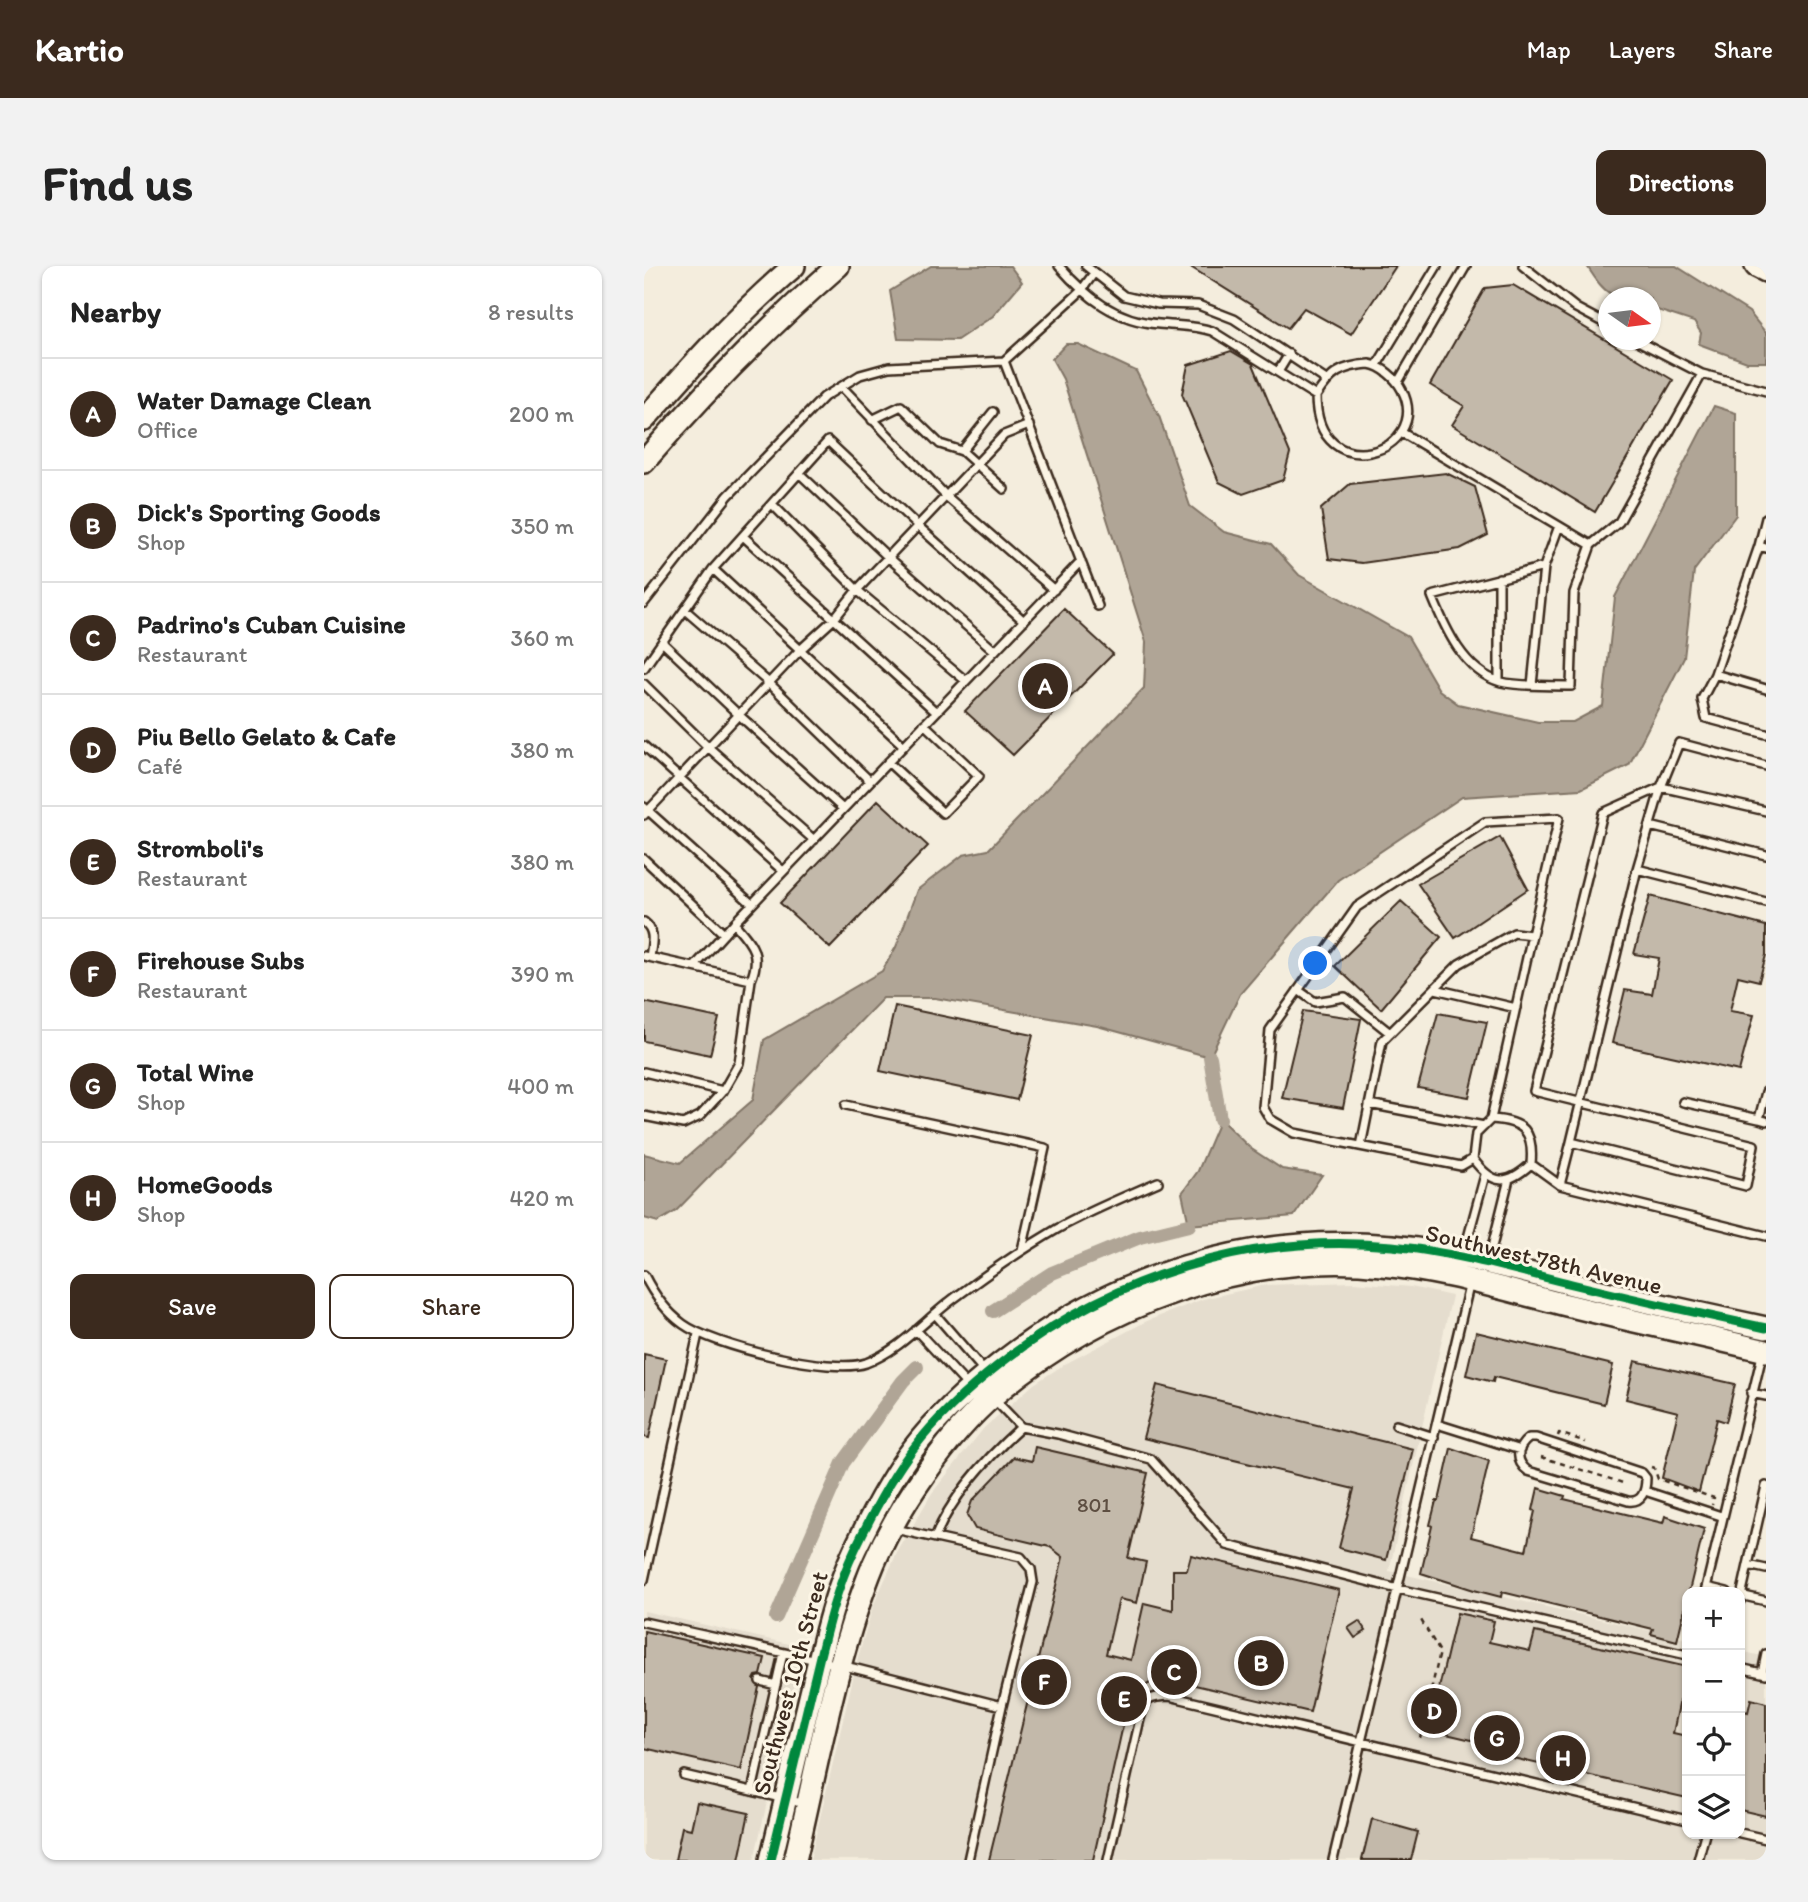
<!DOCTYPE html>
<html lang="en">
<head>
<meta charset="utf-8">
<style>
  body { margin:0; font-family:Itim,sans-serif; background:#f2f2f2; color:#222 }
  .controls { position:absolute; right:21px; bottom:21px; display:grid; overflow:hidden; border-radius:14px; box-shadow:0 2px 5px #0004 }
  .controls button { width:63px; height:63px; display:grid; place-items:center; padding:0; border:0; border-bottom:2px solid #e0e0e0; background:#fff; color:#222; font:35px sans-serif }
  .compass { position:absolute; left:954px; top:21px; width:63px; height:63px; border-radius:50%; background:#fff; box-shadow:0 2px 5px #0004; rotate:104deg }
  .you { position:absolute; left:672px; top:698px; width:24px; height:24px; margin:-18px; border:5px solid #fff; border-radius:50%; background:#1a73e8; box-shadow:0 0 0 10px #1a73e833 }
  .badge { display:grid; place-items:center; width:46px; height:46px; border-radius:50%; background:#3b2a1e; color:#fff; font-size:23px; font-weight:700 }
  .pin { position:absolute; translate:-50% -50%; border:4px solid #fff; box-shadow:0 2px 7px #0006 }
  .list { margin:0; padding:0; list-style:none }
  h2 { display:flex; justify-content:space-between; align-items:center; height:91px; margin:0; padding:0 28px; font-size:30px }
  h2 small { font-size:23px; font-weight:400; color:#767676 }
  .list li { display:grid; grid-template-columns:46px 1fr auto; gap:21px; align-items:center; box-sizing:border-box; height:112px; padding:0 28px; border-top:2px solid #e0e0e0 }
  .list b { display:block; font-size:26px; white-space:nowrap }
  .list p { margin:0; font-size:23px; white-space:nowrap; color:#767676 }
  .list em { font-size:23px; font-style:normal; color:#767676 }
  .actions { display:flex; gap:14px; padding:21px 28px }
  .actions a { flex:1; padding:16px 0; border:2px solid #3b2a1e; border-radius:14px; text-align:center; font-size:24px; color:#3b2a1e }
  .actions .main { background:#3b2a1e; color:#fff }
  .icon { flex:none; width:38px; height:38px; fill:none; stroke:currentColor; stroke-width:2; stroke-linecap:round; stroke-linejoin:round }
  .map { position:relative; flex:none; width:1122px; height:1594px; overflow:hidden; border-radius:14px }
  header { display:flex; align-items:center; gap:42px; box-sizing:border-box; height:98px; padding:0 35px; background:#3b2a1e; color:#fff }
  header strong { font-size:33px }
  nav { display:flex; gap:38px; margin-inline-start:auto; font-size:24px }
  .intro { display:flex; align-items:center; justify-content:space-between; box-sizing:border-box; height:168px; padding:0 42px }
  h1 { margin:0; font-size:49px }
  .button { padding:18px 32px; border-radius:14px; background:#3b2a1e; color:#fff; font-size:24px; font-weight:700 }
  main { display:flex; gap:42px; padding:0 42px }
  aside { flex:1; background:#fff; border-radius:14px; box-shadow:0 2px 5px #0004 }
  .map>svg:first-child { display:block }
</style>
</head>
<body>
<header>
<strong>Kartio</strong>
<nav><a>Map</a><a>Layers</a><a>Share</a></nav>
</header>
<div class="intro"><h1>Find us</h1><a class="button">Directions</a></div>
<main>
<aside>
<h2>Nearby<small>8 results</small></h2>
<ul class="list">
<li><span class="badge">A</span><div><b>Water Damage Clean</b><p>Office</p></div><em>200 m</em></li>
<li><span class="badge">B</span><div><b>Dick's Sporting Goods</b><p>Shop</p></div><em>350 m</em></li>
<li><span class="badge">C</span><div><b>Padrino's Cuban Cuisine</b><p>Restaurant</p></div><em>360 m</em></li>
<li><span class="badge">D</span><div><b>Piu Bello Gelato &amp; Cafe</b><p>Café</p></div><em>380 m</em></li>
<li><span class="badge">E</span><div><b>Stromboli's</b><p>Restaurant</p></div><em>380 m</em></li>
<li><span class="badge">F</span><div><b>Firehouse Subs</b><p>Restaurant</p></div><em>390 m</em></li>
<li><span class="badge">G</span><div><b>Total Wine</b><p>Shop</p></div><em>400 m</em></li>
<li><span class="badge">H</span><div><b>HomeGoods</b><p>Shop</p></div><em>420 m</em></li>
</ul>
<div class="actions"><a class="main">Save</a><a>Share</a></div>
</aside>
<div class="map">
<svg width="1122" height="1594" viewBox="0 0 1122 1594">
  <rect width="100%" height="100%" fill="#f4eddd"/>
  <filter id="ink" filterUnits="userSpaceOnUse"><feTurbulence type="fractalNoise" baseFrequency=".0143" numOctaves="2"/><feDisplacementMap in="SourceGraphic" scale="14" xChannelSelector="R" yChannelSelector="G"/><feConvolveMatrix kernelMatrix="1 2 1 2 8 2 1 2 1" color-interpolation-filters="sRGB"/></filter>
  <g filter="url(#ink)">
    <!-- built -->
    <path fill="#e5ddce" d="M710,1016L767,1021L808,1030L745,1305L1043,1373V1568H1096V1385L1122,1391V1594H166L214,1391L229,1340L253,1287L288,1227L340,1162L390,1118L421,1098L503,1055L559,1033L622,1019Z
      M0,1345L158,1381L110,1594H0Z"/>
    <!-- water -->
    <path fill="#b0a596" stroke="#817466" stroke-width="2" d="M287,0H366L378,16L349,50L313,74L254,73L246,25Z
      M943,0H1032L1105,46L1122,67V96H1103L1055,78L1057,67L1050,56L1007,42L1006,32C968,32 964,33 943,0Z
      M422,78H434L492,105L515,150L546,240L580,266L627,278L655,309L764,371L795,424L814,438L894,456H929L959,440L971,331L1070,140L1092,147V249L1050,305L1040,392L985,499L937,523L818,531L694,614L596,728L566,791L453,760L291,732H239L32,945L14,956L0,952V888L36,897L109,834L120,774L238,705L252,681L273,624L319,589L344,584L500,422L502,376L419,113L408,93Z
      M576,853L606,882L638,903L678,909L650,950L545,959L538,927L554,905Z"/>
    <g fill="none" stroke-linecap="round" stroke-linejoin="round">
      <!-- canal -->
      <path stroke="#b0a596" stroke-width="14" d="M566,791L576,853
        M349,1045L408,1007L496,971L545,959
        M132,1351L199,1197L259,1115L273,1101"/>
    </g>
    <!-- building -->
    <path fill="#c3b9aa" stroke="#3b2a1e" stroke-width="2" d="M545,0H752L707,68L660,42L644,62Z
      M869,19L1029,114L951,246L808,159L820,140L786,119L841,22Z
      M587,85L609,98L646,187L639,214L599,228L575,216L538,128L544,99Z
      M802,207L831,221L844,269L816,283L718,297L685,293L677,243L706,218Z
      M420,343L469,388L369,489L321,445Z
      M234,534L284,580L186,682L136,637Z
      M856,571L884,623L811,672L774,618Z
      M1006,630L1122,660V689L1115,715L1094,710L1086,745L1110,749L1095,805L968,777L981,724L1008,728L1015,692L990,688Z
      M757,635L797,671L737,743L691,700Z
      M0,736L75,752L66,789L0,775Z
      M251,740L389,769L373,834L236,805Z
      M659,745L717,753L699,842L638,832Z
      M794,747L843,756L825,831L774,822Z
      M832,1066L969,1099L960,1138L850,1111L849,1116L822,1109Z
      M0,1088L22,1093L5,1172L0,1171Z
      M991,1095L1091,1118L1082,1156L1073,1153L1055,1226L1018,1212L1034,1146L982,1133Z
      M513,1119L769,1183L742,1294L695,1282L710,1223L499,1172Z
      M391,1181L504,1207L484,1292L502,1296L493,1337L475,1333L462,1388L487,1394L500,1337L529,1344V1304H543L547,1289L695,1324L666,1446L517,1411L486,1428L449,1594H345L419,1291L406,1281L331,1263L323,1249L328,1235L370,1191L388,1195Z
      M807,1182L845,1195L827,1271L882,1285L891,1245L889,1244L894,1222L921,1230L920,1233L1019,1257L1021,1250L1060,1263L1033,1375L1007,1368L1009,1363L858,1326L857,1331L830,1324L777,1307L788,1260L786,1259L792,1235H795Z
      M813,1347L850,1355L845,1376L886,1385L891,1366L1043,1401L1029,1467L1043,1470V1532L860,1490L862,1482L785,1464Z
      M715,1355L722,1365L711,1372L704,1362Z
      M0,1365L121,1392L117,1409L112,1410L110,1414L115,1421L97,1504L0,1482Z
      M1107,1433L1122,1437V1550L1096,1544V1444L1104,1446Z
      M53,1536L105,1547L95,1594H31L38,1561L47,1563Z
      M728,1553L774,1566L767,1594H718Z"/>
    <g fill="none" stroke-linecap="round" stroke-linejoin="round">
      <!-- lane casing -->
      <g stroke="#3b2a1e" stroke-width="12">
        <path id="lane" d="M415,0C442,31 472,55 515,58C534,60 550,59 568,65L672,130
          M442,0L480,30L514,38L554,39L590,53L682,114
          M879,0L932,42L964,59
          M992,74L1058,108L1122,125
          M360,95L454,340
          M725,98C738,100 752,112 758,124C790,187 672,224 672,130C687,107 697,100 725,98Z
          M733,99L793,0
          M634,106L645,88
          M754,116L822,0
          M198,121L302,230L410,324
          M228,154L257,140L296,178L318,185L360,223
          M757,166L947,279
          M318,185L349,146
          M155,207L244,291L351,385
          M128,238L213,324L322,415
          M1122,252L1115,280L1122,282
          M915,260L900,301L788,330C801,362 820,406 857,416C878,421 905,419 927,420L930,327L947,279L975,256L1058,108
          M99,270L292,446
          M1115,280L1071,408L1122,423
          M69,303L260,480
          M855,312V415
          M0,337L84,230L180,131L216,109L245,101L360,95L437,25L450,7
          M41,344L125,417L226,515
          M18,376L95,449L199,543
          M0,402L69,303L184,175L274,260L380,355
          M1071,408L1058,433L1062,452L1122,468
          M0,418L64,481L170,574
          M888,419L900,301
          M0,480L139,605
          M244,496L299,547L335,510L280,458
          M1122,500L1035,477L1017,521L959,547L890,825L1110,879L1102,920L927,876L916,919L1122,970
          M0,541L108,638
          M0,549L156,384L190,353L213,324L360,169L385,159
          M1006,560L1122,589
          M0,593L80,668
          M993,603L1122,636
          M0,656C12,665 8,677 6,691
          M0,690L107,714C118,687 107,677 90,657L437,295
          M50,701L90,657
          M791,723L872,742
          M654,724L671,736L701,731L746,767
          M0,806L79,825
          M1122,826L1115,853L1122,855
          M1039,836L1115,853
          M725,838L840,860
          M202,839L401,882L378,984
          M0,850L39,858L56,850L79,825L95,797L107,714
          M847,853L888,669
          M927,876L993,603L1017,521L1122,545
          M717,880L738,775L815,698L870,667L888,669L915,552L841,556L713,641L626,764L619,841L626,853L650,867L817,900L829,893
          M887,898C863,920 849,920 829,893L832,868L847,853C880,855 890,865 887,898L916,919
          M819,990L841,909
          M845,993L865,913
          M0,1009C10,1029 21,1045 39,1058C69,1080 188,1109 222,1097C259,1083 284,1050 316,1028C347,1005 379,983 413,963C445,945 480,931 514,916
          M291,1048L342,1107
          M272,1064L324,1120
          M1107,1127L1122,1130
          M350,1133L377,1161L414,1168L507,1193L583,1279L754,1323L1043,1389
          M793,1158L876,1184
          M752,1159L790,1171
          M885,1172H892L998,1207L1002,1212C1002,1225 998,1237 984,1235L884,1205C871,1195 872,1182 885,1172Z
          M1001,1225L1077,1250
          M251,1263L377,1291L387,1303L389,1316L358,1440L324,1594
          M291,1272C307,1230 344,1191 377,1161
          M1104,1299L1122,1220
          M0,1314L54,1068
          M1062,1321L1083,1326
          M1061,1326L1119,1085
          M1096,1329L1122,1335
          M1096,1335L1104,1299L1122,1303
          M0,1356L209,1402L358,1440
          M1096,1402L1122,1408
          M1118,1407L1122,1388
          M116,1415L132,1419
          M40,1509L162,1538
          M108,1525L139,1387
          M1096,1567L1122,1573
          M464,1594L496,1453C502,1433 503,1431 525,1430L1043,1554
          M689,1594L826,1016
          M1054,1594L1061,1568"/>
      </g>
      <!-- secondary casing -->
      <g stroke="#3b2a1e" stroke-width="26">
        <path id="secondary" d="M1112,0L1122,5
          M0,154C47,100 96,46 150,0
          M0,196C61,125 123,62 194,0
          M127,1594C140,1538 154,1483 167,1427C179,1379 189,1329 211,1283C226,1252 248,1210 269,1183C294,1150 325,1122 357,1097C468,1010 607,966 748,980C809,986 868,1003 928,1018C993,1034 1057,1048 1122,1062
          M151,1594C174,1497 192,1389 230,1297C254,1241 303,1170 349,1130C452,1041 602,984 738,999C802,1005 864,1025 927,1040C991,1056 1057,1069 1122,1085"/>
      </g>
      <!-- path -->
      <path stroke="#3b2a1e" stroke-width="2.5" stroke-dasharray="5 5" stroke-linecap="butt" d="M914,1170L915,1167L942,1176
        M897,1191L979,1217
        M1007,1201L1010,1202L1014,1213L1070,1232L1068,1239
        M776,1472L796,1386L777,1354"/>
      <!-- lane -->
      <use href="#lane" stroke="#fcf5e5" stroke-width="7"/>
      <!-- secondary -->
      <use href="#secondary" stroke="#fcf5e5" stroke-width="21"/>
      <!-- cycleway casing -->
      <g stroke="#fcf5e5" stroke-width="13">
        <path id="cycleway" d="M127,1594C140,1538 154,1483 167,1427C179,1379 189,1329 211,1283C226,1252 248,1210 269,1183C294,1150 325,1122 357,1097C468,1010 607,966 748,980C809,986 868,1003 928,1018C993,1034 1057,1048 1122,1062"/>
      </g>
      <!-- cycleway -->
      <use href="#cycleway" stroke="#00873e" stroke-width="9"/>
    </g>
  </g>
  <g text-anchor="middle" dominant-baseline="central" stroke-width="6" stroke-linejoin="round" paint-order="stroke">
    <!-- number labels -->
    <g font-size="21" fill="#5d4e41">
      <text x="450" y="1238">801</text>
    </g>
    <!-- street labels -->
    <g font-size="24" fill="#3b2a1e" stroke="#fcf5e5">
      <text transform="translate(900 993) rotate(13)">Southwest 78th Avenue</text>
      <text transform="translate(146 1417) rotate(-75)">Southwest 10th Street</text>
    </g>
  </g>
</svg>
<div class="controls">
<button>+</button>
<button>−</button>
<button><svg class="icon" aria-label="locate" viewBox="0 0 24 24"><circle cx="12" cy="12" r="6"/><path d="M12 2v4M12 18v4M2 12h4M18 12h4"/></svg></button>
<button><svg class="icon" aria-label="layers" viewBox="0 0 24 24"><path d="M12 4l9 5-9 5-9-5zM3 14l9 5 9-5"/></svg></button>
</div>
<svg class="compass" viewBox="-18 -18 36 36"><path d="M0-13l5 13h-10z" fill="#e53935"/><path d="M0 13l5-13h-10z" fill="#767676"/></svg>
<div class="you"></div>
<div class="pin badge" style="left:401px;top:420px">A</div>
<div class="pin badge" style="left:617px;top:1397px">B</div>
<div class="pin badge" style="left:530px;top:1406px">C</div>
<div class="pin badge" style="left:790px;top:1445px">D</div>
<div class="pin badge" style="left:480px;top:1433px">E</div>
<div class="pin badge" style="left:400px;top:1416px">F</div>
<div class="pin badge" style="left:853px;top:1472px">G</div>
<div class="pin badge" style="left:919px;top:1492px">H</div>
</div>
</main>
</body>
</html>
